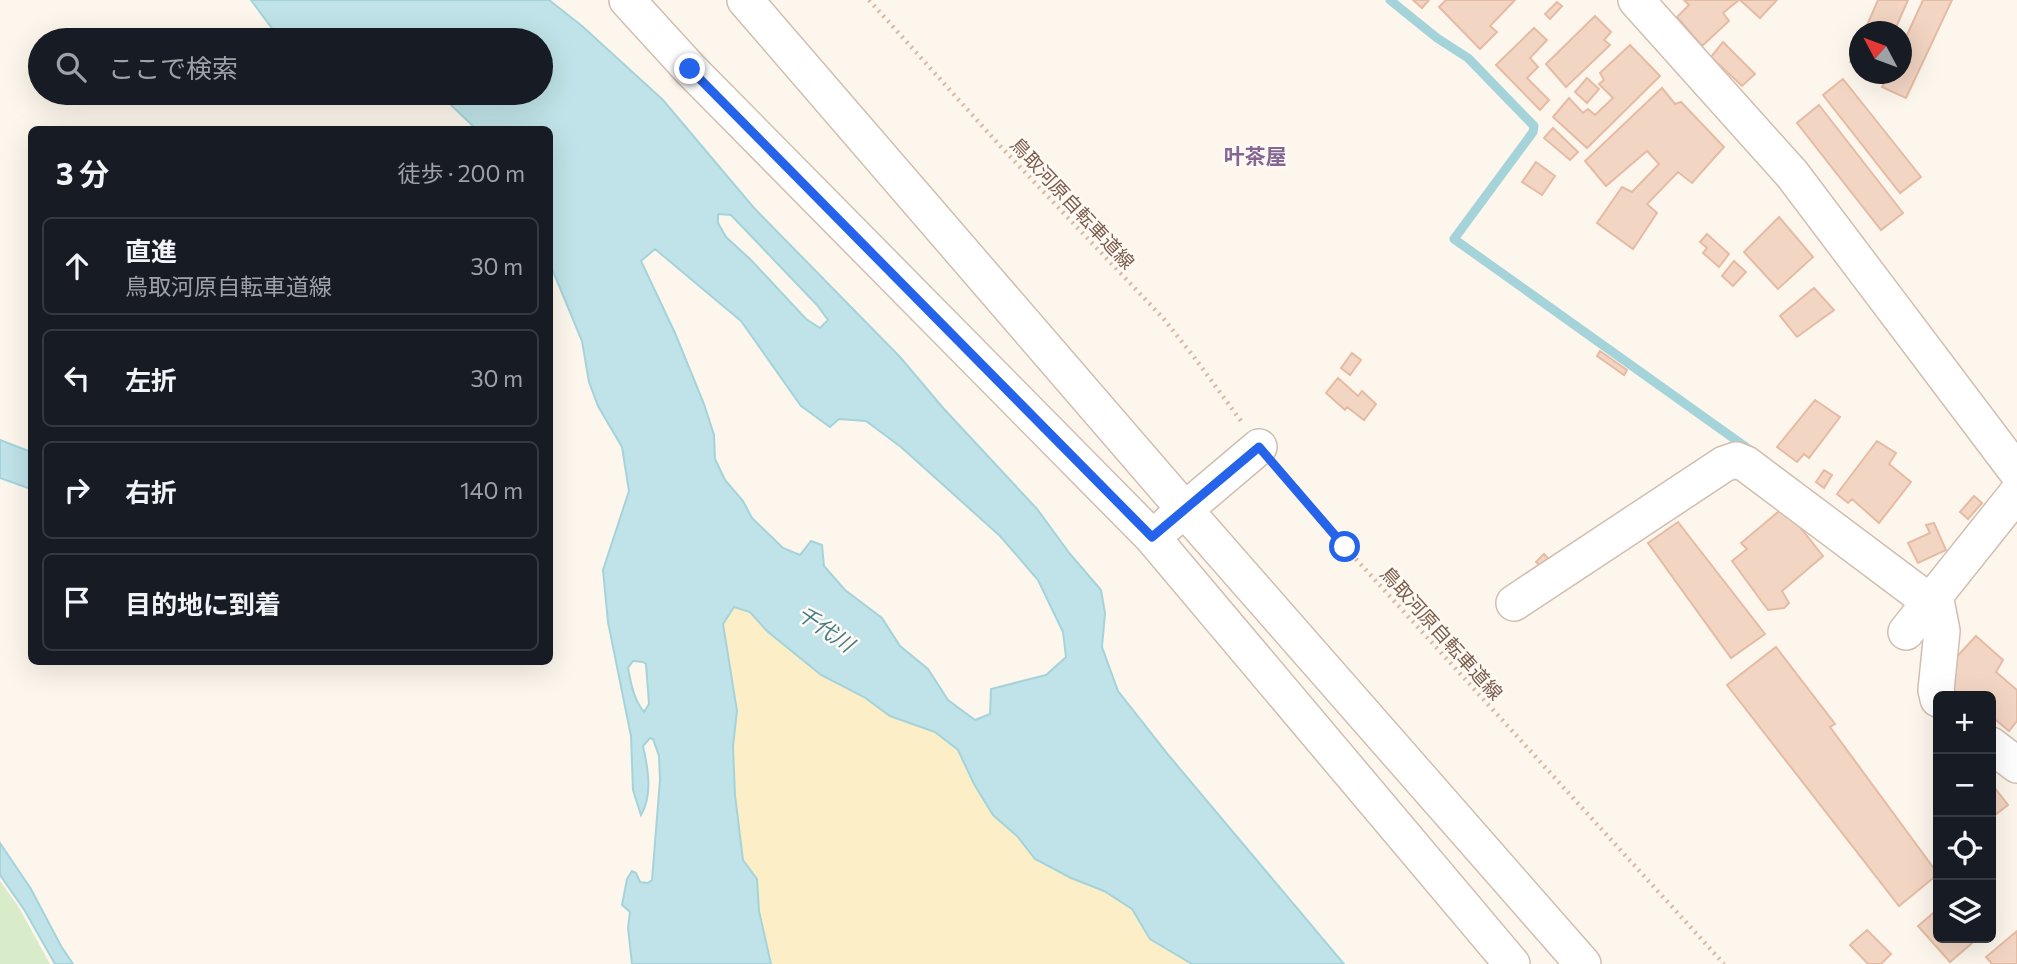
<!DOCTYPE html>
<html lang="ja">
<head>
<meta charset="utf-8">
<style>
  body { margin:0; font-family:Commissioner,"Noto Sans JP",sans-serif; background:#20242c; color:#f1f3f6 }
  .controls { position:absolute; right:21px; bottom:21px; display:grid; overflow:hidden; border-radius:10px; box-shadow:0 7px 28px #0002 }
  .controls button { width:63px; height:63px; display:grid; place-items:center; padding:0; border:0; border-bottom:2px solid #363941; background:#171b24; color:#f1f3f6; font:35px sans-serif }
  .compass { position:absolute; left:1849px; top:21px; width:63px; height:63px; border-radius:50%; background:#171b24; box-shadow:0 7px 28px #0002; rotate:311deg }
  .stop { position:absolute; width:21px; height:21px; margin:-16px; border:5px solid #2563eb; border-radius:50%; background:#fff }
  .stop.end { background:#2563eb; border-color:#fff; box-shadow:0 2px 7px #0008 }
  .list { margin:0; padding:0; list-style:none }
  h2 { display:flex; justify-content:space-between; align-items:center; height:91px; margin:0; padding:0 28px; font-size:30px }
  h2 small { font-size:23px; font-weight:400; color:#9ea1a6 }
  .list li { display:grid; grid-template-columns:46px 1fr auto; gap:21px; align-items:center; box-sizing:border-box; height:98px; margin:0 14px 14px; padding:0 14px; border:2px solid #363941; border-radius:10px }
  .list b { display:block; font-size:26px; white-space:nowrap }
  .list p { margin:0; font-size:23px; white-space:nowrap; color:#9ea1a6 }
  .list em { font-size:23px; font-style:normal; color:#9ea1a6 }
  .icon { flex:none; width:38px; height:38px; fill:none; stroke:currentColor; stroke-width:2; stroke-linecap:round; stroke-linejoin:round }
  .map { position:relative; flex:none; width:2017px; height:964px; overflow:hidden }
  .search { position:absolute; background:#171b24; box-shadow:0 7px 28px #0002; left:28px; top:28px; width:525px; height:77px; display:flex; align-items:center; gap:18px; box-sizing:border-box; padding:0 24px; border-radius:38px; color:#9ea1a6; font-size:26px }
  .panel { position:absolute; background:#171b24; box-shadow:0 7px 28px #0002; left:28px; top:126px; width:525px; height:539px; border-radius:10px }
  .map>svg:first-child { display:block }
</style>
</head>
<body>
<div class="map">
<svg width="2017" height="964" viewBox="0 0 2017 964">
  <rect width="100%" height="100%" fill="#fdf6ec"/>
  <!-- green -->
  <path fill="#d8ecc9" d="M0,881L18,906L50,964H0Z"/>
  <!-- sand -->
  <path fill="#fcefc7" d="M734,607L750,612L767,631L821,675L864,697L890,716L935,732L958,750L974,784L993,815L1017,836L1035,859L1071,878L1104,891L1132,909L1150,939L1192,964H771L759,911L757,879L743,861L735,795L733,746L737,711L723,624Z"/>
  <!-- water -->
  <path fill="#bfe3e8" stroke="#a5d3da" stroke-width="2" fill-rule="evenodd" d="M251,0H549L582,26L663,100L754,208L900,357L944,409L1037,509L1070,554L1101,590L1105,613L1102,647L1118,691L1170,757L1344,964H1192L1150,939L1132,909L1104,891L1071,878L1035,859L1017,836L993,815L974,784L958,750L935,732L890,716L864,697L821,675L767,631L750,612L734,607L723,624L737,711L733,746L735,795L743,860L757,879L759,911L771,964H632L628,928L630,912L622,905L627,879L632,871L636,873L640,882L648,883L652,880L660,780L659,756L653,739L650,738L643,746C648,768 653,795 641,815L633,790L631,736L608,622L603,570L629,491L622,447L598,406L589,382L582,341L550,264V130L476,129L450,104L435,93H541V40H368L359,38V40H284L274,31ZM718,214L731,215L817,305L828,320L820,328L806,319L751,260L726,237L718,223ZM655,249L741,321L801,406L830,427L839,419L866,421L901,447L1000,536L1038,580L1063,632L1066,657L1046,675L991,689L990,714L975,720L948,700L928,669L900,646L882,618L845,590L824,566L822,545L811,541L800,555L783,548L752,518L743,501L725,480L715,459L714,435L704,404L675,333L641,261ZM633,661L643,662L646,664L649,704L644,712C634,700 631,684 628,668Z
    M0,440L31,452V489L0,478Z
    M0,843L31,889L61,946L73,964H55L25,911L0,875Z"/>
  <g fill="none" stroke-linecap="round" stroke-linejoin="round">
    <!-- stream -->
    <path stroke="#a5d3da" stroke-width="9" d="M1390,0L1437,38L1468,58L1534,126L1533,132L1454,239L1750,450"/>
  </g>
  <!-- building -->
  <path fill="#f3d5c3" stroke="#e6bba3" stroke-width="2" d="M1413,0H1429L1422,8Z
    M1446,0H1515L1490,26L1497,32L1480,49L1439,7Z
    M1684,0H1739L1723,13L1729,21L1702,46L1677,17L1689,5Z
    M1740,0H1777L1760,18Z
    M1878,0H1908L1894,32H1864Z
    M1923,0H1952L1906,98L1882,87L1889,74H1902V46Z
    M1557,2L1562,6L1550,19L1545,14Z
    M1595,16L1611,32L1604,40L1610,45L1566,87L1546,64Z
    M1534,28L1547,40L1530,58L1538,67L1527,78L1549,100L1540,110L1496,65Z
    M1860,41V67L1850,62Z
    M1723,42L1755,74L1742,86L1711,57Z
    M1630,45L1660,76L1587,148L1553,117L1569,98L1583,113L1588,109L1595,115L1613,98L1599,84L1604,80L1600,73Z
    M1587,78L1599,89L1587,103L1575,92Z
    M1843,79L1921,177L1900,193L1823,95Z
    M1662,88L1675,104L1681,102L1724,147L1692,183L1678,172L1647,204L1657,213L1633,249L1597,223L1622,187L1632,192L1659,164L1647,151L1606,186L1585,161Z
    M1819,105L1903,213L1881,230L1797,123Z
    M1553,128L1578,152L1570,160L1544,138Z
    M1536,162L1555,176L1542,195L1522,182Z
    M1779,217L1813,257L1778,289L1744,252Z
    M1707,234L1729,254L1719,267L1703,253L1707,248L1700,242Z
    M1734,261L1746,272L1733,286L1722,276Z
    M1814,288L1834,310L1797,337L1780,316Z
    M1600,351L1627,370L1624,375L1597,356Z
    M1352,353L1361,360L1350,375L1341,368Z
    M1338,378L1358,396L1362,391L1376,404L1364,420L1347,407L1345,410L1326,393Z
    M1815,400L1840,417L1809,458L1804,454L1797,462L1777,447Z
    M1877,441L1896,453L1889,464L1911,482L1879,523L1852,499L1848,503L1837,494Z
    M1824,470L1832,475L1824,488L1816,482Z
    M1974,496L1982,503L1968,519L1960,512Z
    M1784,507L1823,556L1782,591L1789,603L1784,608L1768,610L1732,561L1747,549L1741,543Z
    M1678,522L1765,634L1731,658L1648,543Z
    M1934,523L1946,550L1918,563L1908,543L1930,533L1926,525Z
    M1544,554L1554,565L1546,572L1536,562Z
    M1976,636L2003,660L1996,672L2017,690V721L2009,731L1991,716V696H1951L1948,666Z
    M1776,647L1835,724L1830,727L1938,874L1899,906L1727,685Z
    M1991,783L2008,805L1991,818Z
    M1938,909V938H1978L1950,962L1918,926Z
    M1867,930L1891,954L1881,964H1868L1850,945Z
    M2017,931V964H1992L1986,957Z"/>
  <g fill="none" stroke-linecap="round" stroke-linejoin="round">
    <!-- minor casing -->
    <g stroke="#d1beb0" stroke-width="38">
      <path id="minor" d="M627,0L690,69L1152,537L1512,964
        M745,0L1185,510L1583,964
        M1636,0L1792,174L2017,472
        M1168,524L1259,447
        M1935,595L1942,631L1936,690L1938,699
        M1514,603L1724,464L1736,460L1746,464L1930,602
        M1906,632L2017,493
        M1991,745L2017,765"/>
    </g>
    <!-- path -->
    <path stroke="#d9b8a5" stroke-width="4.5" stroke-dasharray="2 5" stroke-linecap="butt" d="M869,0L1002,148L1163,318L1194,357L1241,421
      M1278,469L1345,547L1724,964"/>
    <!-- minor -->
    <use href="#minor" stroke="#fff" stroke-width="35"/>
  </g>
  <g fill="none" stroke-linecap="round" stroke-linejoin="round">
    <!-- route -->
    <path stroke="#2563eb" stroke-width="9" d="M690,69L1152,537L1259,447L1345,547"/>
  </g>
  <g text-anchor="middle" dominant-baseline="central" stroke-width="5" stroke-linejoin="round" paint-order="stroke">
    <!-- street labels -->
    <g font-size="19" fill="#7a5c4d" stroke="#fffaf3">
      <text transform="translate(1073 203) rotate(47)">鳥取河原自転車道線</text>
      <text transform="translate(1442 633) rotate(48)">鳥取河原自転車道線</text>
    </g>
    <!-- neighbourhood labels -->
    <g font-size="21" font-weight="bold" fill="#846695" stroke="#fffaf3">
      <text x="1255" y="155">叶茶屋</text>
    </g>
    <!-- water labels -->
    <g font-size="21" font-style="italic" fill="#437c86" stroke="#fffaf3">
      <text transform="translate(826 628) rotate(35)">千代川</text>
    </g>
  </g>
</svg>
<div class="controls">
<button>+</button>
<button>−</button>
<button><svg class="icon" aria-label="locate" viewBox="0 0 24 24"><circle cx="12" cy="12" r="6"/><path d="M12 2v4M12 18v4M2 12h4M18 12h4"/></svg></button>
<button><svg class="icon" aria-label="layers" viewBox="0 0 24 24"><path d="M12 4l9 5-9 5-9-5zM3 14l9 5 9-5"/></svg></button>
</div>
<svg class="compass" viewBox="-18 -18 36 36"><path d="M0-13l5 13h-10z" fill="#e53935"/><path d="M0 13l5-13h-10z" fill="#9ea1a6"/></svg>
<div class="stop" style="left:1345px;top:547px"></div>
<div class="stop end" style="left:690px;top:69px"></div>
<div class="search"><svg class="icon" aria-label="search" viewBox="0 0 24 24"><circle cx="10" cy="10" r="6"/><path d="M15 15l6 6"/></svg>ここで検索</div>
<section class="panel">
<h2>3 分<small>徒歩 · 200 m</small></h2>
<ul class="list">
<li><svg class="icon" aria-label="ahead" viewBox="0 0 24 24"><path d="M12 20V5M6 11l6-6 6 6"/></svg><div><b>直進</b><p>鳥取河原自転車道線</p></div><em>30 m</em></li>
<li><svg class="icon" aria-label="left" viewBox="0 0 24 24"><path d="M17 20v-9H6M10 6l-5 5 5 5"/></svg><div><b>左折</b></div><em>30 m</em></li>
<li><svg class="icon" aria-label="right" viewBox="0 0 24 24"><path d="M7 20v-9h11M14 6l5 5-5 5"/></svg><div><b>右折</b></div><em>140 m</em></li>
<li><svg class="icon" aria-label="arrive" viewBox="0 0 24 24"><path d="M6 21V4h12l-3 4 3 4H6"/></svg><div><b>目的地に到着</b></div></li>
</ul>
</section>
</div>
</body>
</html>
